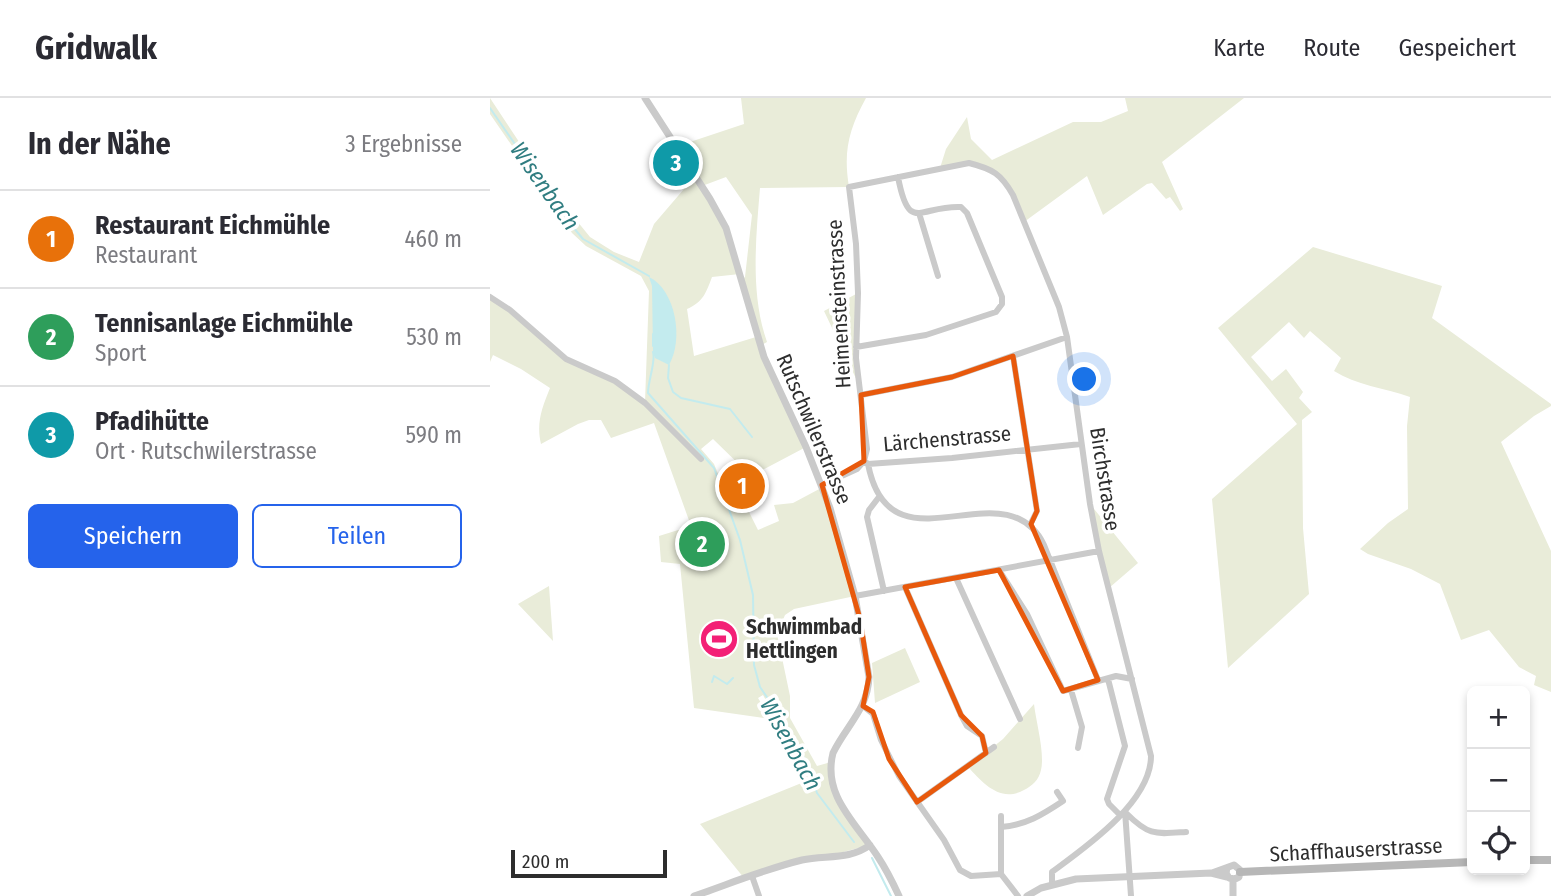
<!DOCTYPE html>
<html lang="de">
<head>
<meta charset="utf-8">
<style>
  body { margin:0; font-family:"Fira Sans Condensed",sans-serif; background:#f2f2f3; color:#2b2b33 }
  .controls { position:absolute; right:21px; bottom:21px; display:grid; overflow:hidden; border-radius:10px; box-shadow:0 4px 10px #0003 }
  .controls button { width:63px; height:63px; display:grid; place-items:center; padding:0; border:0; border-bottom:2px solid #e1e1e2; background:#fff; color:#2b2b33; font:35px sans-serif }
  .scale { position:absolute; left:21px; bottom:18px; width:156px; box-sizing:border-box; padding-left:7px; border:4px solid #2d2d2d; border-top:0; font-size:19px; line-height:24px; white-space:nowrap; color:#2d2d2d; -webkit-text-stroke:5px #fff; paint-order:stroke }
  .you { position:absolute; left:595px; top:282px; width:24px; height:24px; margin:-18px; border:5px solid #fff; border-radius:50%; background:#1a73e8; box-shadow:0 0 0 10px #1a73e833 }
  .badge { display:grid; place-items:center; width:46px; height:46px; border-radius:50%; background:#2563eb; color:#fff; font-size:23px; font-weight:700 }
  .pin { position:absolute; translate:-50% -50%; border:4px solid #fff; box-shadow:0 2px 7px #0006 }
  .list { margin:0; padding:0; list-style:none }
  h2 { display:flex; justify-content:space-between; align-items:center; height:91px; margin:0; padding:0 28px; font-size:30px }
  h2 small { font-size:23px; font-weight:400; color:#7c7c81 }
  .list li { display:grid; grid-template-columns:46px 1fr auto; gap:21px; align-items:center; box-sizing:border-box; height:98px; padding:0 28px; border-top:2px solid #e1e1e2 }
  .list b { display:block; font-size:26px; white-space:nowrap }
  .list p { margin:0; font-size:23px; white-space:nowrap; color:#7c7c81 }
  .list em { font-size:23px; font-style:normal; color:#7c7c81 }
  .actions { display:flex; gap:14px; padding:21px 28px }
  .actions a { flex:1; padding:16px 0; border:2px solid #2563eb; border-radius:10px; text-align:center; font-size:24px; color:#2563eb }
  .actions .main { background:#2563eb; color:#fff }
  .icon { flex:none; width:38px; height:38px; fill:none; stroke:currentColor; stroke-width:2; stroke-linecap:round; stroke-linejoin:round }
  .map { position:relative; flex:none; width:1061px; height:798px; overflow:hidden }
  header { display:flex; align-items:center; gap:42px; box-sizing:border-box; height:98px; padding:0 35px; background:#fff; border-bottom:2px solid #e1e1e2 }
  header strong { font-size:33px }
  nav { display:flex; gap:38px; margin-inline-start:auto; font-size:24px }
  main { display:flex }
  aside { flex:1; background:#fff }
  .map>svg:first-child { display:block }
</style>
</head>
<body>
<header>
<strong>Gridwalk</strong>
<nav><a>Karte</a><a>Route</a><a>Gespeichert</a></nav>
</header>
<main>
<aside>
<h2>In der Nähe<small>3 Ergebnisse</small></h2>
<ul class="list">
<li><span class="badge" style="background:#e8710a">1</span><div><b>Restaurant Eichmühle</b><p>Restaurant</p></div><em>460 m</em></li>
<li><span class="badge" style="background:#2e9e5b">2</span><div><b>Tennisanlage Eichmühle</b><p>Sport</p></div><em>530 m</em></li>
<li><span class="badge" style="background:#0f9aa8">3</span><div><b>Pfadihütte</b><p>Ort · Rutschwilerstrasse</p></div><em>590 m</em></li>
</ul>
<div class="actions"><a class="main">Speichern</a><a>Teilen</a></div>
</aside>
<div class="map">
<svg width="1061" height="798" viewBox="0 0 1061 798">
  <rect width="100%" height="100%" fill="#fff"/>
  <!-- green -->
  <path fill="#e9ecd9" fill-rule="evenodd" d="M0,0L57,86L100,139L124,154L149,164L164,126L194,91L164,51L173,44L182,57L192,64L194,62L185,49L254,26L251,0H376C359,31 353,53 359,89L270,90C266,139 260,196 277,244L270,248L316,349L261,378L223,341L211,351L224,366L238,399L254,404L268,432L289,423L284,407L303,405L333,389L365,498L304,511L295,517L287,536L300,598V620L327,668L341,664L345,695L380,747L254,780L210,726L314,684L317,676L273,597L268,600L281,621L204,610L190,466L171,464L169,438L201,428L164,325L121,340L111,322H99L88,326L51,346C46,325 52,310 60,290L31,271L3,257L0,264V199L76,261L112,275L155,304L159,193L151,178L96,148L82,135L0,16ZM236,79L262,117L255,179L252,182L266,239L204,258L197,211C213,204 216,195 222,179L250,176L236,130L212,88Z
    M635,0H754L672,64L693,111L690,113L680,99L676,101L662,85L657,86L613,117L597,78L534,124L514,82L479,65L450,70L456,51L477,19L481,41L502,62L583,24H611L638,13Z
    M823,149L952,188L942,220L1061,306V308L1044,318L1011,344L1061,453V594L1044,587L1046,578L1029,569L999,532L971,542L950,486L921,471L878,456L870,451L898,425L918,411L917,328L920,299C894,290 866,287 844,273L851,260L820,233L814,240L799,224L761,259L782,283L796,271L813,294L809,300L822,314L812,322L813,430L819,496L738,570L722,401L807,326L728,230Z
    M368,195L366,249L370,289L334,213Z
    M600,406L648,465L619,490Z
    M59,488L63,543L28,506Z
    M415,550L430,584L385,605L382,565Z
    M544,606C546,624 555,655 551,672C549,682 542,688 534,692C510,705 493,685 478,669L513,641Z"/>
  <!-- water -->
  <path fill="#c3ebee" d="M159,179C186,192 194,242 179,267L165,260L163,254L162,188Z"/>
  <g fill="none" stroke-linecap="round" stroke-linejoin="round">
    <!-- stream -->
    <path stroke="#c3ebee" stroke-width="2" d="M0,10L78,123L93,141L159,178
      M163,248V236
      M163,254C166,263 158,283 158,295L224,370L250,442L263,497L264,567L270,589L295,625L304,647L316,662L327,695L364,744
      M179,267L178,280L183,294L191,300L240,311L262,339
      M222,584L224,578L237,586L243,580
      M382,760L401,798"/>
    <!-- minor -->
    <path stroke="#cacaca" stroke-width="6" d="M429,115L448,178
      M0,199L20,212L76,261L125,283L155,305L211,361
      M366,249L436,237L506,214L512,206V199L477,115L471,109C430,107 419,137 408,79
      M523,258L547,413L540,427
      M371,297L462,279L577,239
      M374,363L377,351L366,260L368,195L366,146L359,89L479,65C503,71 511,76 523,97L569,209L577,239L600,406L609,453L661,658C661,704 596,749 562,774V786
      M378,366C400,480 515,366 554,447L608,582
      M332,387L367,371L374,363L378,366L462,360L591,346
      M389,399L379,412L377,419L394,493
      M509,472L537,516L573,593L626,578L642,581
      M466,480L530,621
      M415,489L471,617L477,628L492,638L496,655
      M365,498L609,453
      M618,581L635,648L617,701L619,706L630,717
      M581,592L592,629L588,650
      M373,608L383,616L391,642L409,678L454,742L470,772L481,778L511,776L528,798
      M427,704L504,649
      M635,713L641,798
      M636,715C659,738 665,736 696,734
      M511,729C536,727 552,717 573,703L567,694
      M511,776V718
      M262,778L269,798"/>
    <!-- tertiary -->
    <path stroke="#cacaca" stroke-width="7" d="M155,0L220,101L236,130L274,259L316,349L340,410L365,498L379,579C378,611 356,628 343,655C332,698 367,726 388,759C396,771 403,785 409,798
      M722,775L744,767L750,772L749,779L745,781L739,780L736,775L737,770
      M743,782V798
      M204,798C239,786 275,771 312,762C336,757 360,762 380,747
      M537,798L551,790L586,781L721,775L737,779"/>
    <!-- secondary -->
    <path stroke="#b7b7b7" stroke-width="8" d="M1035,762H1061
      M750,774L982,764"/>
  </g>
  <!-- marked area -->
  <path fill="none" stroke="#e8590c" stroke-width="5" stroke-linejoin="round" d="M523,258L547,413L541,426L608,582L573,593L509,472L415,489L471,617L492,638L496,655L427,704L399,661L383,614L373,608L379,579L370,521L332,387L374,363L371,297L462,279Z"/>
  <!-- icons -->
  <defs>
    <g id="stadium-disc" transform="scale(2.0125)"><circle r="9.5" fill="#f32076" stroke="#fff"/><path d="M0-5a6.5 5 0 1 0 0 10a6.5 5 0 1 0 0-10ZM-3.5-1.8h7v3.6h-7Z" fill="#fff"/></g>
  </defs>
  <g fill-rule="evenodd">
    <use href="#stadium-disc" x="229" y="541"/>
  </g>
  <g text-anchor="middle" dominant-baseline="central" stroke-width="7" stroke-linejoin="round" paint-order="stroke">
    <!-- street labels -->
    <g font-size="21" fill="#2d2d2d" stroke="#fff">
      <text transform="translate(349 206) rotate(-93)">Heimensteinstrasse</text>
      <text transform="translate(324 331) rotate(67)">Rutschwilerstrasse</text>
      <text transform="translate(457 341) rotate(-5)">Lärchenstrasse</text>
      <text transform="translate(615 381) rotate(81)">Birchstrasse</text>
      <text transform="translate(866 752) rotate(-3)">Schaffhauserstrasse</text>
    </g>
    <!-- poi labels -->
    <g font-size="21" font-weight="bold" fill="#2d2d2d" stroke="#fff" text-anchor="start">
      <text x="256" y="529">Schwimmbad<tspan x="256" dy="24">Hettlingen</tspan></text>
    </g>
    <!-- water labels -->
    <g font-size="23" font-style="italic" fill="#307d81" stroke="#fff">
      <text transform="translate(55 88) rotate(55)">Wisenbach</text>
      <text transform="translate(301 646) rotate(61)">Wisenbach</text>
    </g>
  </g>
</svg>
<div class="controls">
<button>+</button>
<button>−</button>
<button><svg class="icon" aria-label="locate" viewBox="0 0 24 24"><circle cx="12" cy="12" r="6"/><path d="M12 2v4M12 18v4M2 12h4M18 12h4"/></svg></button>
</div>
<div class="scale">200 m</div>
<div class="you"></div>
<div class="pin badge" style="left:252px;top:388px;background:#e8710a">1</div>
<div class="pin badge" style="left:212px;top:446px;background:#2e9e5b">2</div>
<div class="pin badge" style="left:186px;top:65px;background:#0f9aa8">3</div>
</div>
</main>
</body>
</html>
